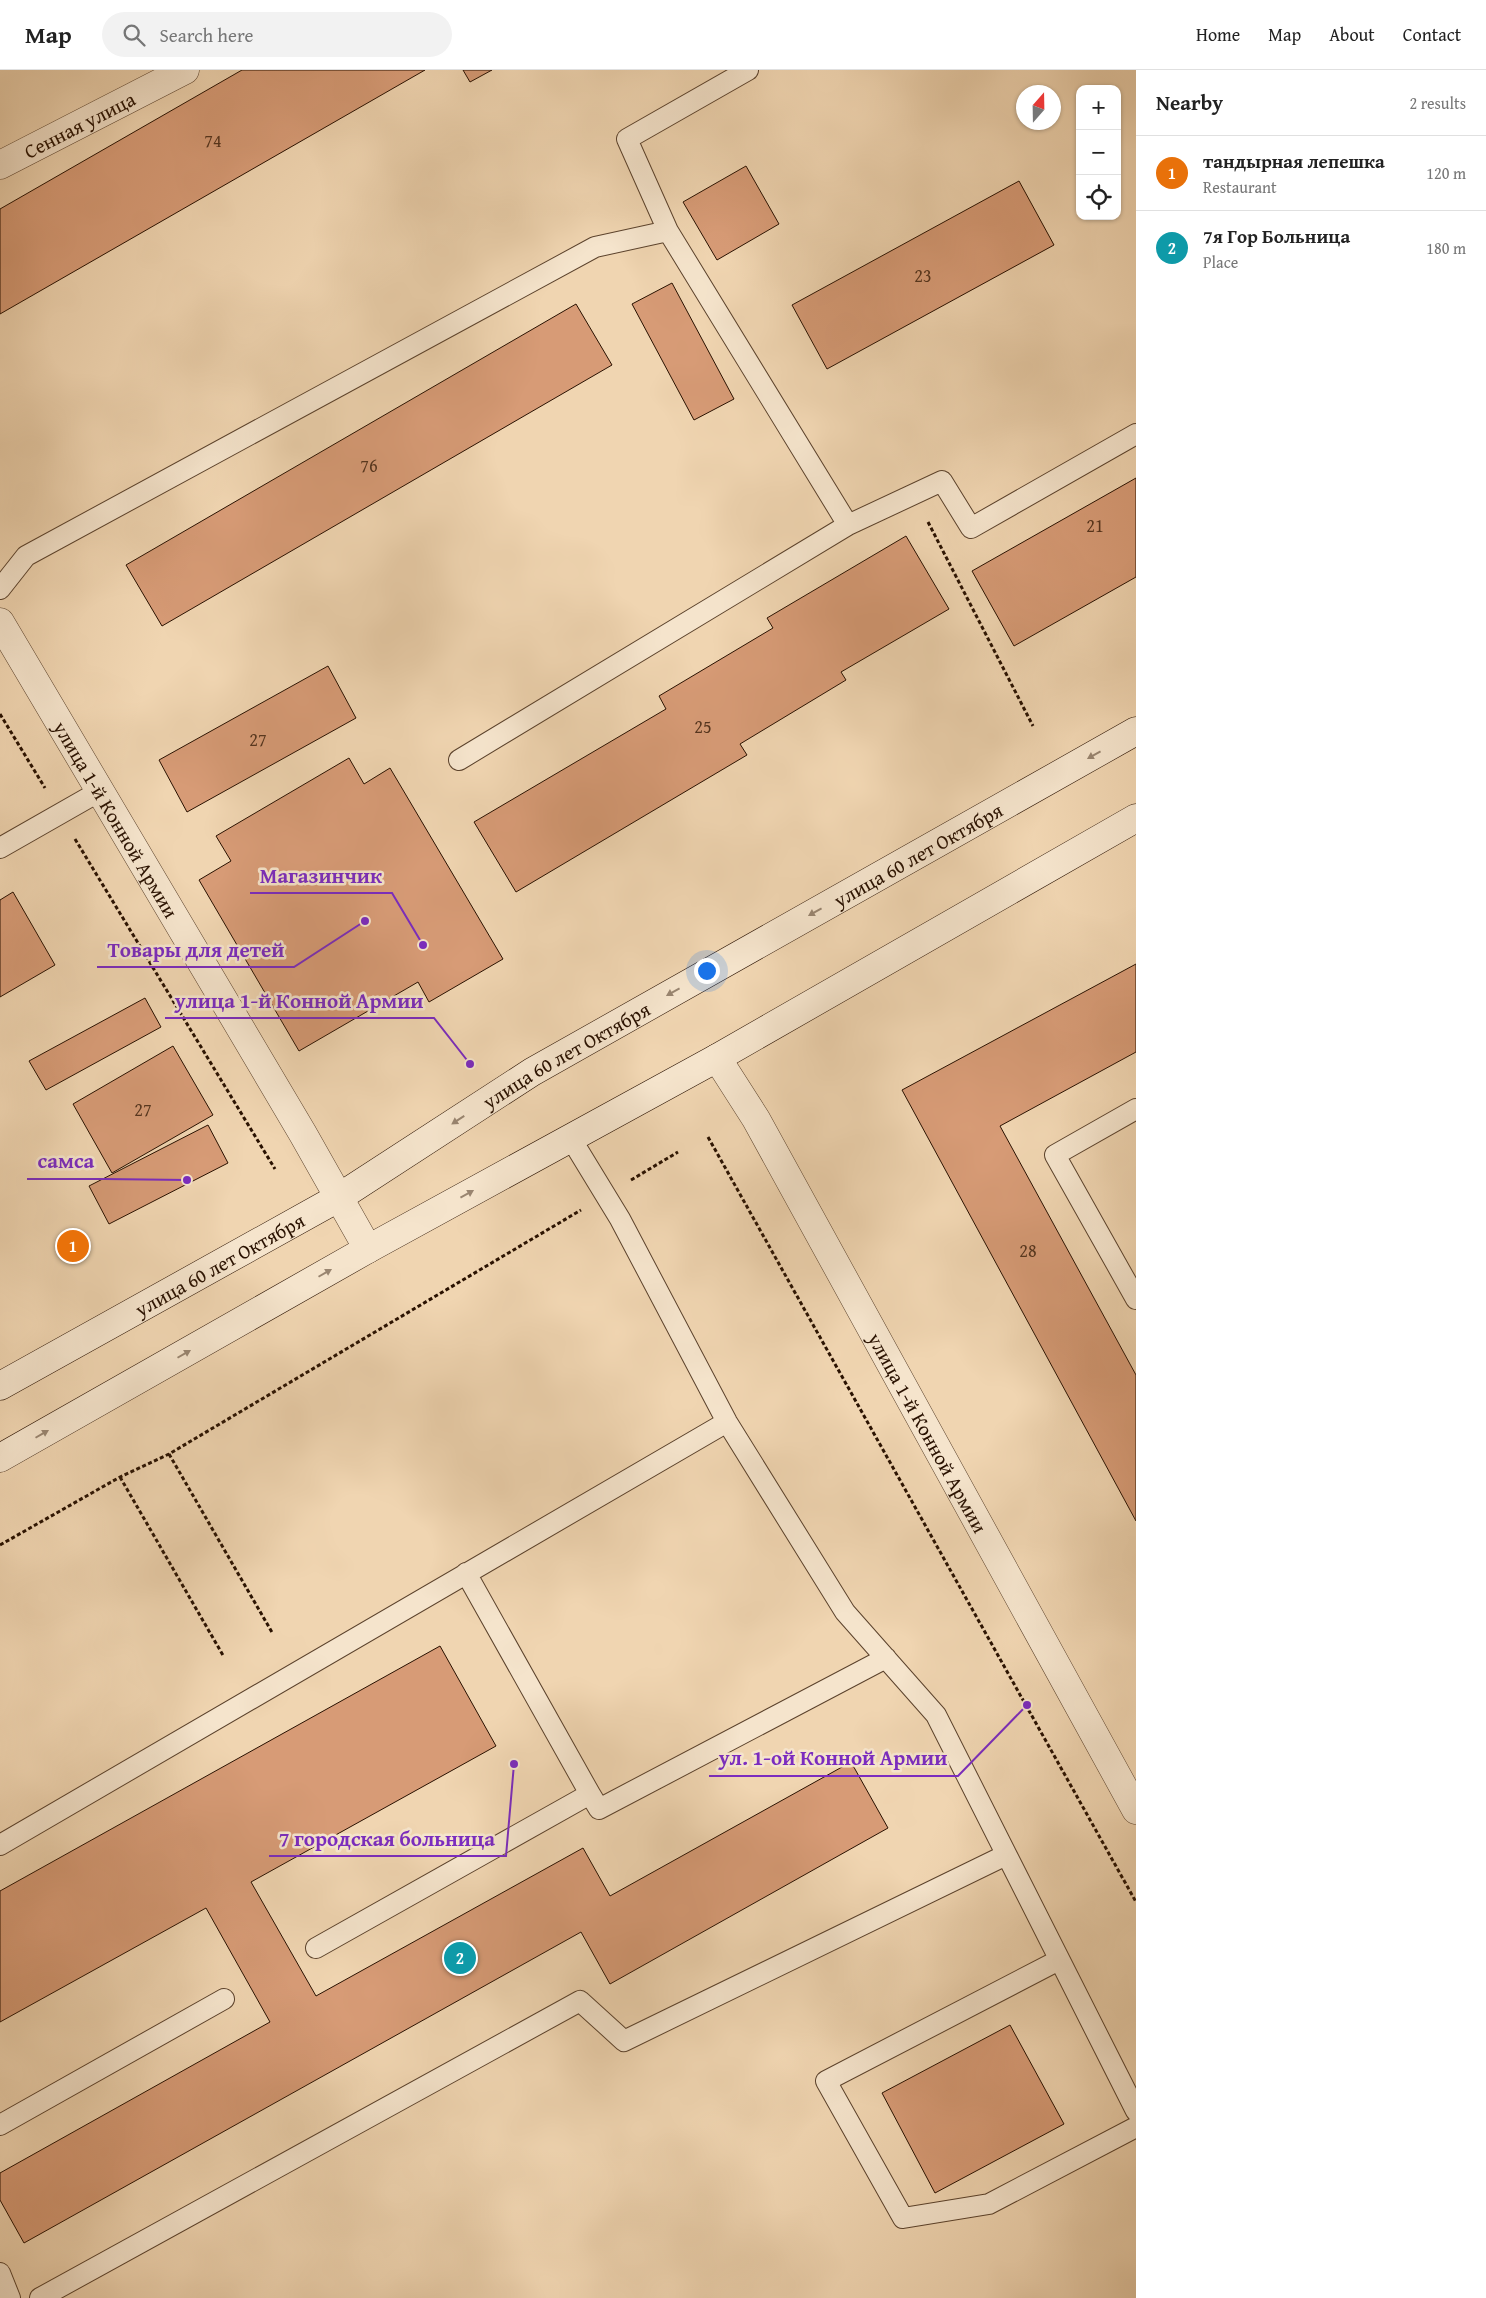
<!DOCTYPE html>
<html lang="en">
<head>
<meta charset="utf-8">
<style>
  body { margin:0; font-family:"Gentium Book Plus",serif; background:#f2f2f2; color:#222 }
  .controls { position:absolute; right:15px; top:15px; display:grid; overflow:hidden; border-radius:10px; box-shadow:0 1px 4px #0004 }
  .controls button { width:45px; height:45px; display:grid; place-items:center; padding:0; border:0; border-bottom:1px solid #e0e0e0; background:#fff; color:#222; font:25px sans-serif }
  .compass { position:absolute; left:1016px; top:15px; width:45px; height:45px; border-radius:50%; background:#fff; box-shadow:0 1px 4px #0004; rotate:20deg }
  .you { position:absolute; left:706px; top:900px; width:18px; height:18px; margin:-12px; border:4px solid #fff; border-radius:50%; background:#1a73e8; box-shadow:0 0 0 8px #1a73e833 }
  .badge { display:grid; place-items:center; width:32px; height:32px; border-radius:50%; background:#7c3aed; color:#fff; font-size:16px; font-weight:700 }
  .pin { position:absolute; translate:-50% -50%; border:2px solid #fff; box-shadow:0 1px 5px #0006 }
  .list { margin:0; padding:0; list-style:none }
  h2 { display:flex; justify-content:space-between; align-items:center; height:65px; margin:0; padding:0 20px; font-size:21px }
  h2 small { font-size:16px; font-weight:400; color:#767676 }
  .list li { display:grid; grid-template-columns:32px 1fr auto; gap:15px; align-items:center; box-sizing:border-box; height:75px; padding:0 20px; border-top:1px solid #e0e0e0 }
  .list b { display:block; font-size:19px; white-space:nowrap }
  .list p { margin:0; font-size:16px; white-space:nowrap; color:#767676 }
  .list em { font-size:16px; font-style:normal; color:#767676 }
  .icon { flex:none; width:28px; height:28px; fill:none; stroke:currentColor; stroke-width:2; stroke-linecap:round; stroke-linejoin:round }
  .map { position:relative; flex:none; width:1136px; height:2228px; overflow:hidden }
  header { display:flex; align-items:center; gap:30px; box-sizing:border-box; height:70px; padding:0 25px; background:#fff; border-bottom:1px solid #e0e0e0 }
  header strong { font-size:24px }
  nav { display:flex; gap:28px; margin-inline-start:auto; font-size:18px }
  .search { width:350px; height:45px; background:#f2f2f2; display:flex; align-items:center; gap:12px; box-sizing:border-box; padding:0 18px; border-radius:28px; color:#767676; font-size:19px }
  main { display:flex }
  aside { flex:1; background:#fff }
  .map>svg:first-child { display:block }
</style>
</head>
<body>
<header>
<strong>Map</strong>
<div class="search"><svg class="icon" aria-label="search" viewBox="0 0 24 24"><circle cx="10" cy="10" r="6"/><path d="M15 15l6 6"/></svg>Search here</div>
<nav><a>Home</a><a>Map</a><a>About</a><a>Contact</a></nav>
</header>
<main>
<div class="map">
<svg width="1136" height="2228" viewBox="0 0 1136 2228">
  <rect width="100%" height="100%" fill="#f0d5b1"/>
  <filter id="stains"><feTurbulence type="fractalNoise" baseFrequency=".004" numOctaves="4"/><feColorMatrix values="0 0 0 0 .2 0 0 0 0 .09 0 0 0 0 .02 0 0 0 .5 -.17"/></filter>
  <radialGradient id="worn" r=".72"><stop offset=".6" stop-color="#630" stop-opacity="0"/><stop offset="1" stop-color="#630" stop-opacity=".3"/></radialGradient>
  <!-- building -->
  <path fill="#d79b76" stroke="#291100" d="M242,0H425L0,244V139Z
    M463,0H492L470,12Z
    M746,96L779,154L717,190L683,132Z
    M1019,111L1054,175L827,299L792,235Z
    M672,213L734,329L694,350L632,234Z
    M576,234L612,295L162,556L126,495Z
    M1136,408V507L1014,576L972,501Z
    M906,466L949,539L841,602L846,610L740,674L747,685L516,822L474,752L666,639L659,626L773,558L767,548Z
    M328,596L356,648L187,742L159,690Z
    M349,688L364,714L390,698L503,889L429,932L418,912L299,981L199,810L231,791L216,766Z
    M13,822L55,895L0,927V830Z
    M1136,894V982L1000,1056L1136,1305V1451L902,1020Z
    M145,928L161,957L46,1020L29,991Z
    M173,976L213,1045L112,1103L73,1034Z
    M208,1055L228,1093L109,1154L89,1116Z
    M440,1576L496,1676L251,1812L316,1926L583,1778L610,1826L851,1692L888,1758L610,1914L581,1862L24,2173L0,2130V2103L270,1952L206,1838L0,1952V1821Z
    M1010,1955L1064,2054L935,2123L882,2023Z"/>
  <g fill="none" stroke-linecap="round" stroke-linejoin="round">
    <!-- service casing -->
    <g stroke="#5b422c" stroke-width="22">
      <path id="service" d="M668,161L627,69L748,0
        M0,519L26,486L595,177L668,161L848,455
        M459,690L848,455L942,411L971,458L1136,364
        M0,778L100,721
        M1136,1039L1055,1085L1136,1229
        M570,1067L620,1149L727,1352L845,1542L936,1645L1136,2041
        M590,1724L599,1739L886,1588
        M0,1775L727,1352
        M316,1878L590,1724L466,1503
        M1059,1890L826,2011L903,2148L989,2134L1136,2057
        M0,2055L224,1929
        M0,2203L10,2228
        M40,2228L580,1931L624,1971L1006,1785"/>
    </g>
    <!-- minor casing -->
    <g stroke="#5b422c" stroke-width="29">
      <g id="minor">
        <path id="s1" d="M0,95L185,0"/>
        <path id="s2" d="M717,988L756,1049L1136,1740"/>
      </g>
    </g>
    <!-- tertiary casing -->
    <g stroke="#5b422c" stroke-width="29">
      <g id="tertiary">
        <path id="s3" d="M0,552L303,1064L368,1179"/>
      </g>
    </g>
    <!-- secondary casing -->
    <g stroke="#291100" stroke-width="29">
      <g id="secondary">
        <path id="s4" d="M0,1316L338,1128L532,1002L1136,661"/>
        <path d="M0,1388L368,1179L717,988L1136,748"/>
      </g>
    </g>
    <!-- path -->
    <path stroke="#291100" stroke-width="3" stroke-dasharray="4 2.5" stroke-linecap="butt" d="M928,452L1033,656
      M0,644L45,718
      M75,769L275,1099
      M708,1067L1136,1832
      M631,1110L678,1082
      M169,1384L273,1564
      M120,1407L224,1587
      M0,1475L120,1407L169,1384L581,1140"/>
    <!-- service -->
    <use href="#service" stroke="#f5e4cc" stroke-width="20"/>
    <!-- minor -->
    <use href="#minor" stroke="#f5e4cc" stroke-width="28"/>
    <!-- tertiary -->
    <use href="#tertiary" stroke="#f5e4cc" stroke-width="28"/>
    <!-- secondary -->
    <use href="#secondary" stroke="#f5e4cc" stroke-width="28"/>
  </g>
  <!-- one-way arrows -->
  <defs><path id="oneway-solid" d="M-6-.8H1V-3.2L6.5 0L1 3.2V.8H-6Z" transform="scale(1.25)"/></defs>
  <g fill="#998570">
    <use href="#oneway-solid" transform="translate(1094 685) rotate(151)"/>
    <use href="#oneway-solid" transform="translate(815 842) rotate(151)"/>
    <use href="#oneway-solid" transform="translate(673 922) rotate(151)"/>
    <use href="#oneway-solid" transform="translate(458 1050) rotate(147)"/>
    <use href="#oneway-solid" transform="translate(467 1124) rotate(-29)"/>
    <use href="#oneway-solid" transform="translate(325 1203) rotate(-30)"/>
    <use href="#oneway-solid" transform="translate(184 1284) rotate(-30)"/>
    <use href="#oneway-solid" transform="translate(42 1364) rotate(-30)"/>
  </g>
  <g text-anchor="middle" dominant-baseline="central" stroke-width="5" stroke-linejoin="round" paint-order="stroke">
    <!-- number labels -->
    <g font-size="18" fill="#54341e">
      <text x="213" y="70">74</text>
      <text x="923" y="205">23</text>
      <text x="369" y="395">76</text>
      <text x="1095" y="455">21</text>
      <text x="703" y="656">25</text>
      <text x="258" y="669">27</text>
      <text x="143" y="1039">27</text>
      <text x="1028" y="1180">28</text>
    </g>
    <!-- street labels -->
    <g font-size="20" fill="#291100" stroke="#f5e4cc">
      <text stroke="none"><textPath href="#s1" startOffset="89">Сенная улица</textPath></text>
      <text stroke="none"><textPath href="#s3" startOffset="229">улица 1-й Конной Армии</textPath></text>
      <text stroke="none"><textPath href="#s4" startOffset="1061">улица 60 лет Октября</textPath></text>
      <text stroke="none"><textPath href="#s4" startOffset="656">улица 60 лет Октября</textPath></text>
      <text stroke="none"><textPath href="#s4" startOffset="251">улица 60 лет Октября</textPath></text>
      <text stroke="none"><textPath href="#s2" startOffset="430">улица 1-й Конной Армии</textPath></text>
    </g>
  </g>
  <!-- callouts -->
  <path fill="none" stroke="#7b2cbf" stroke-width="2" d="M423 875L392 823H250M365 851L294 897H97M470 994L434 948H165M187 1110L104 1109H27M1027 1635L958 1706H709M514 1694L506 1786H269"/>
  <g fill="#7b2cbf" stroke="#f5e4cc" stroke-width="2">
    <circle cx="423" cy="875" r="5"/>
    <circle cx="365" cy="851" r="5"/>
    <circle cx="470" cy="994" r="5"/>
    <circle cx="187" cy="1110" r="5"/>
    <circle cx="1027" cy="1635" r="5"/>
    <circle cx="514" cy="1694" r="5"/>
  </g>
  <g font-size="21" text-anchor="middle" font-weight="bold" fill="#7b2cbf" stroke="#f5e4cc" stroke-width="5" stroke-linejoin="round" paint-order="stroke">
    <text x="321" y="813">Магазинчик</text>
    <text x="196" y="887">Товары для детей</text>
    <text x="299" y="938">улица 1-й Конной Армии</text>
    <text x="66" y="1098">самса</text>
    <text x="833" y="1695">ул. 1-ой Конной Армии</text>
    <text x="387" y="1776">7 городская больница</text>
  </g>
  <rect width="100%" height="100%" filter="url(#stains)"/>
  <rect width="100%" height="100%" fill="url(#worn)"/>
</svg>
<div class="controls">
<button>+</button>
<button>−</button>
<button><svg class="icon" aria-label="locate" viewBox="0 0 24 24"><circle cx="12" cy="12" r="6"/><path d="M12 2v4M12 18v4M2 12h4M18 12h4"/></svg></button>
</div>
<svg class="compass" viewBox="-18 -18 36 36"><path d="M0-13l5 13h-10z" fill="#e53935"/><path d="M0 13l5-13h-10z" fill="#767676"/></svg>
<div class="you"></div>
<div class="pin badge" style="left:73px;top:1176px;background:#e8710a">1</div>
<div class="pin badge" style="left:460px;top:1888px;background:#0f9aa8">2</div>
</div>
<aside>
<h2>Nearby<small>2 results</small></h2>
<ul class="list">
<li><span class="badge" style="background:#e8710a">1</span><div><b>тандырная лепешка</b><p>Restaurant</p></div><em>120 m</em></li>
<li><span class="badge" style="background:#0f9aa8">2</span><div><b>7я Гор Больница</b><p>Place</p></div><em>180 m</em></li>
</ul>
</aside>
</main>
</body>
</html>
